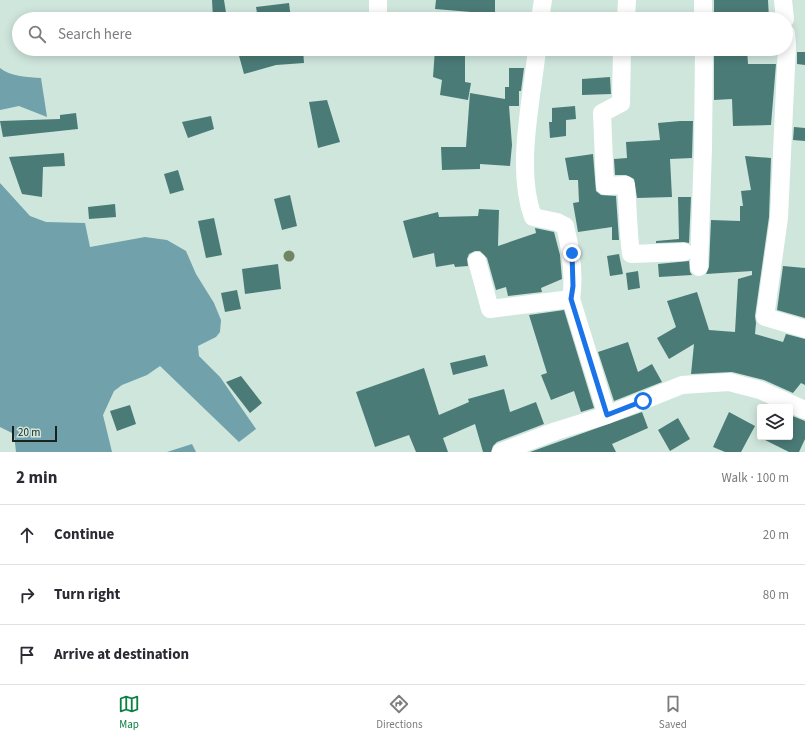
<!DOCTYPE html>
<html lang="en">
<head>
<meta charset="utf-8">
<style>
  body { margin:0; font-family:"Source Sans 3",sans-serif; background:#f7f7f7; color:#2b2b33 }
  .controls { position:absolute; right:12px; bottom:12px; display:grid; overflow:hidden; border-radius:4px; box-shadow:0 2px 10px #0003 }
  .controls button { width:36px; height:36px; display:grid; place-items:center; padding:0; border:0; border-bottom:1px solid #e1e1e2; background:#fff; color:#2b2b33; font:20px sans-serif }
  .scale { position:absolute; left:12px; bottom:10px; width:45px; box-sizing:border-box; padding-left:4px; border:2px solid #1a221f; border-top:0; font-size:11px; line-height:14px; white-space:nowrap; color:#1a221f; -webkit-text-stroke:3px #cfe6dd; paint-order:stroke }
  .stop { position:absolute; width:12px; height:12px; margin:-9px; border:3px solid #1a73e8; border-radius:50%; background:#fff }
  .stop.end { background:#1a73e8; border-color:#fff; box-shadow:0 1px 4px #0008 }
  .list { margin:0; padding:0; list-style:none }
  h2 { display:flex; justify-content:space-between; align-items:center; height:52px; margin:0; padding:0 16px; font-size:17px }
  h2 small { font-size:13px; font-weight:400; color:#7c7c81 }
  .list li { display:grid; grid-template-columns:26px 1fr auto; gap:12px; align-items:center; box-sizing:border-box; height:60px; padding:0 16px; border-top:1px solid #e1e1e2 }
  .list b { display:block; font-size:15px; white-space:nowrap }
  .list em { font-size:13px; font-style:normal; color:#7c7c81 }
  .icon { flex:none; width:22px; height:22px; fill:none; stroke:currentColor; stroke-width:2; stroke-linecap:round; stroke-linejoin:round }
  .map { position:relative; flex:none; width:805px; height:452px; overflow:hidden }
  .search { position:absolute; background:#fff; box-shadow:0 2px 10px #0003; left:12px; right:12px; top:12px; height:44px; display:flex; align-items:center; gap:10px; box-sizing:border-box; padding:0 14px; border-radius:22px; color:#7c7c81; font-size:15px }
  .sheet { height:232px; background:#fff }
  nav { display:flex; justify-content:space-around; align-items:center; box-sizing:border-box; height:56px; border-top:1px solid #e1e1e2; background:#fff; font-size:11px; color:#7c7c81 }
  nav a { display:grid; justify-items:center; gap:2px }
  nav .on { color:#0b8043 }
  .map>svg:first-child { display:block }
</style>
</head>
<body>
<div class="map">
<svg width="805" height="452" viewBox="0 0 805 452">
  <rect width="100%" height="100%" fill="#cfe6dd"/>
  <!-- water -->
  <path fill="#71a1aa" d="M0,68C11,77 28,77 41,78L47,117L19,106L0,110Z
    M0,183L30,216L46,222L85,223L90,247L145,237L167,240L186,251L196,274L214,303L221,320L220,332L216,337L198,346L199,356L220,377L256,429L239,442L160,366L147,375L122,385L114,391L103,415L112,452H16L14,434L0,427Z
    M192,444L196,452H167Z"/>
  <!-- building -->
  <path fill="#4b7b77" d="M212,0H224L227,19H213Z
    M436,0H495V19H471V12L435,9Z
    M714,0H768L769,19H714Z
    M289,3L291,19H258L256,7Z
    M249,49H303L304,63L276,65L244,74L238,52Z
    M435,49H465V82L471,83L468,100L440,95L442,80L433,77Z
    M714,49H747L748,64H776L771,125L733,126L732,99L714,100Z
    M797,52H805V65L797,64Z
    M509,68H524L521,91H519V106H509L512,145L510,166L480,164V169L442,170L441,147H466L470,93L505,99V87H509Z
    M610,77L611,94L582,95V79Z
    M327,100L340,142L318,148L309,102Z
    M575,106L576,119L566,120V136L550,138L549,122H552V108Z
    M76,113L78,129L3,137L0,121L60,119V115Z
    M211,116L214,129L188,138L182,122Z
    M680,121H693L692,158L670,159L672,197L637,198L634,179L626,175H615L614,159L627,158L626,142L660,140L658,123Z
    M794,127L805,128V141L793,140Z
    M64,153L65,166L43,167L42,197L22,194L9,157Z
    M593,154L596,191L601,195L616,196L619,240H612V227L578,232L573,203L579,202L578,180H569L565,158Z
    M745,156L771,158L769,217L755,316L756,323L755,334L783,342L786,334L805,339V385L801,383L793,393L764,380L732,372L691,374L694,344L669,359L657,338L676,327L667,301L697,292L709,330L735,332L738,279L752,275V271L706,274L709,267L711,220L740,221V206H743L741,191L751,190Z
    M178,170L184,190L170,194L164,174Z
    M290,195L297,226L282,230L274,199Z
    M678,197H691L689,243L684,242L656,243V241L679,239Z
    M115,204L116,217L89,219L88,207Z
    M479,209L499,210L498,246L536,233L535,228L554,232L560,255L562,279L541,288L542,292L508,296L506,287L496,290L487,258L480,251H475L469,254L467,259L468,266L455,267L454,264L436,267L434,253L413,258L403,221L438,212L439,217L478,216Z
    M214,218L222,255L206,258L198,221Z
    M619,254L623,274L610,276L607,256Z
    M689,261L690,272L692,275L659,277L658,264Z
    M278,264L281,289L245,294L242,269Z
    M783,266L805,268V318L777,310Z
    M638,271L640,288L628,290L626,273Z
    M237,290L241,309L225,312L221,293Z
    M564,310L594,408L581,412L574,391L551,400L541,375L547,373L529,315Z
    M628,342L638,372L652,364L662,382L614,401L598,352Z
    M485,355L488,366L453,375L450,363Z
    M424,368L439,415L469,402L468,399L504,389L510,412L536,402L544,424L497,442L493,446L491,452H483L475,424L443,438L448,452H416L409,435L375,447L356,392Z
    M241,376L262,403L250,413L226,382Z
    M130,405L136,424L117,431L110,411Z
    M642,412L648,428L612,444L616,452H530Z
    M729,412L755,426L741,452H725L713,447Z
    M790,415L805,421V439L799,452H789L759,437H790Z
    M678,418L690,439L670,451L658,430Z"/>
  <g fill="none" stroke-linecap="round" stroke-linejoin="round">
    <!-- street -->
    <path stroke="#fff" stroke-width="18" d="M378,0V19
      M783,0L785,19
      M540,19L543,0
      M626,19L627,0
      M703,19V0
      M786,33L787,45L779,218L765,317L805,329
      M622,49L621,103L602,113L605,186L626,185C628,208 628,231 631,254L684,252
      M477,261L490,309L571,299C575,274 571,250 565,226L557,222L533,217C515,168 532,100 537,49
      M699,267L703,148L704,49
      M571,299L607,415L682,385L729,382L760,390L805,410
      M501,452L556,431L607,415"/>
  </g>
  <!-- trees -->
  <circle fill="#708663" cx="289" cy="256" r="5.5"/>
  <g fill="none" stroke-linecap="round" stroke-linejoin="round">
    <!-- route -->
    <path stroke="#1a73e8" stroke-width="5" d="M572,253L573,286L571,299L607,415L643,401"/>
  </g>
</svg>
<div class="controls">
<button><svg class="icon" aria-label="layers" viewBox="0 0 24 24"><path d="M12 4l9 5-9 5-9-5zM3 14l9 5 9-5"/></svg></button>
</div>
<div class="scale">20 m</div>
<div class="stop" style="left:643px;top:401px"></div>
<div class="stop end" style="left:572px;top:253px"></div>
<div class="search"><svg class="icon" aria-label="search" viewBox="0 0 24 24"><circle cx="10" cy="10" r="6"/><path d="M15 15l6 6"/></svg>Search here</div>
</div>
<section class="sheet">
<h2>2 min<small>Walk · 100 m</small></h2>
<ul class="list">
<li><svg class="icon" aria-label="ahead" viewBox="0 0 24 24"><path d="M12 20V5M6 11l6-6 6 6"/></svg><div><b>Continue</b></div><em>20 m</em></li>
<li><svg class="icon" aria-label="right" viewBox="0 0 24 24"><path d="M7 20v-9h11M14 6l5 5-5 5"/></svg><div><b>Turn right</b></div><em>80 m</em></li>
<li><svg class="icon" aria-label="arrive" viewBox="0 0 24 24"><path d="M6 21V4h12l-3 4 3 4H6"/></svg><div><b>Arrive at destination</b></div></li>
</ul>
</section>
<nav>
<a class="on"><svg class="icon" aria-label="map" viewBox="0 0 24 24"><path d="M3 6l6-2 6 2 6-2v14l-6 2-6-2-6 2zM9 4v14M15 6v14"/></svg>Map</a>
<a><svg class="icon" aria-label="directions" viewBox="0 0 24 24"><path d="M12 3l9 9-9 9-9-9zM9 14v-3h6M13 9l2 2-2 2"/></svg>Directions</a>
<a><svg class="icon" aria-label="saved" viewBox="0 0 24 24"><path d="M7 4h10v16l-5-4-5 4z"/></svg>Saved</a>
</nav>
</body>
</html>
